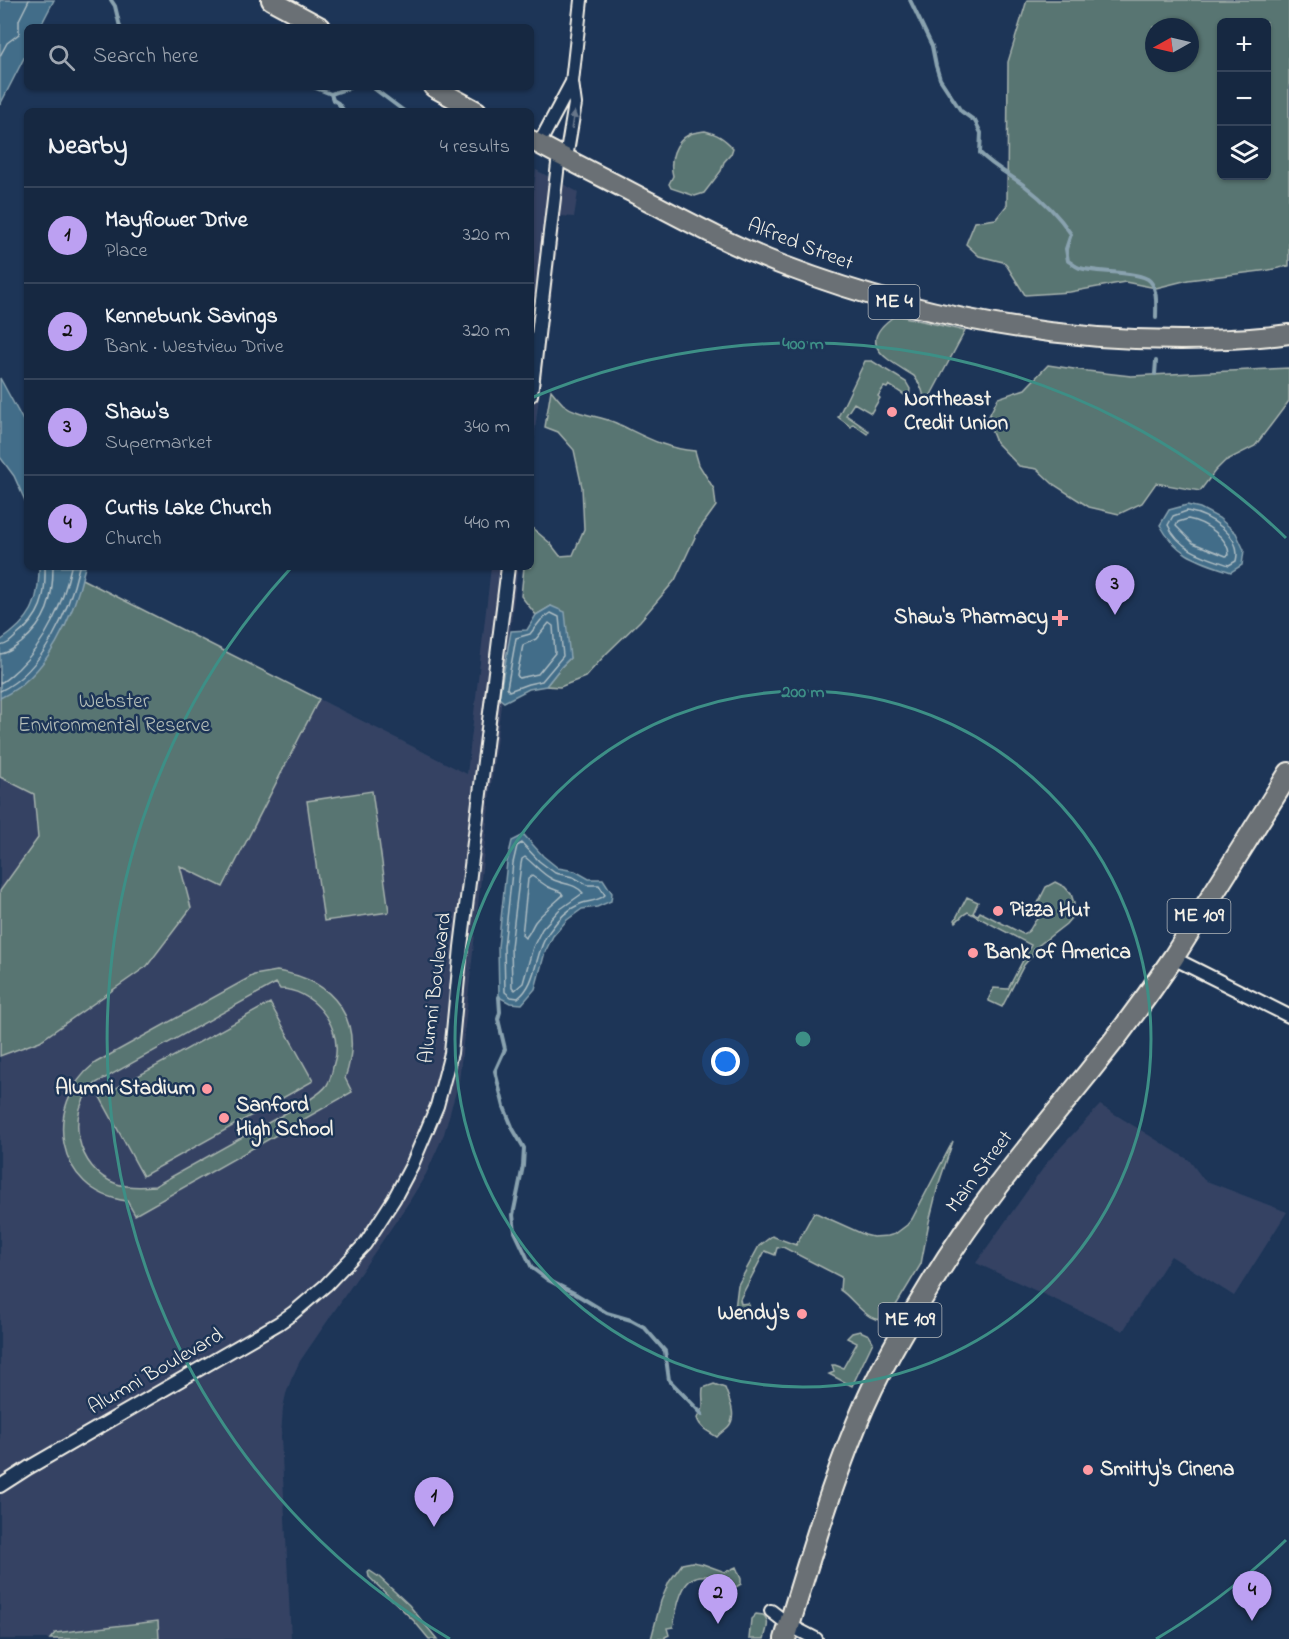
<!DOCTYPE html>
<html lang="en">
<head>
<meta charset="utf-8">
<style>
  body { margin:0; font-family:"Indie Flower",sans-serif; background:#1f3048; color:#f1f3f6 }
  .controls { position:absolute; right:18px; top:18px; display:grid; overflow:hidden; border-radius:9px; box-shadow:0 2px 4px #0004 }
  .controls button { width:54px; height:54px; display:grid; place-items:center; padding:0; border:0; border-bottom:2px solid #35445a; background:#162841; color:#f1f3f6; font:30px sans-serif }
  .compass { position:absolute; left:1145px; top:18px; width:54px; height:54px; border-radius:50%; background:#162841; box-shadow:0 2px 4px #0004; rotate:262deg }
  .you { position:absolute; left:726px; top:1062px; width:21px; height:21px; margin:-15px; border:4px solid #fff; border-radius:50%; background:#1a73e8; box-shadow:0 0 0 9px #1a73e833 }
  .badge { display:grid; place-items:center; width:39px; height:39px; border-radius:50%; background:#bca0f2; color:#111; font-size:20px; font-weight:700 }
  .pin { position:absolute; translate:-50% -50px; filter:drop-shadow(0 2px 3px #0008) }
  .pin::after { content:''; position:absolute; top:32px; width:21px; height:18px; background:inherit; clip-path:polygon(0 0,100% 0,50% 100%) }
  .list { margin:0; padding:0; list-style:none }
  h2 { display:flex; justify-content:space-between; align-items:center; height:78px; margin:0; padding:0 24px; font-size:26px }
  h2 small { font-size:20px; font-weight:400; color:#9ea6b1 }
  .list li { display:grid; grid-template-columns:39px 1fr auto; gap:18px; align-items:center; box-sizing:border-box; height:96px; padding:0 24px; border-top:2px solid #35445a }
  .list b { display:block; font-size:22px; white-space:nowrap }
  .list p { margin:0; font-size:20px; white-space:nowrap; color:#9ea6b1 }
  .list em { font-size:20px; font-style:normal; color:#9ea6b1 }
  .icon { flex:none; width:33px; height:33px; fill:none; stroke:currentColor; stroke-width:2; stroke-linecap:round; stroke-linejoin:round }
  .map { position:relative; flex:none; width:1289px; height:1639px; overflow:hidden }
  .search { position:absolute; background:#162841; box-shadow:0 2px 4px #0004; left:24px; top:24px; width:510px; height:66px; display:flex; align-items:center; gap:15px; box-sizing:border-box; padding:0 21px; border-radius:9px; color:#9ea6b1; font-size:22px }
  .panel { position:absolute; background:#162841; box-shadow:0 2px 4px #0004; left:24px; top:108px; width:510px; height:462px; border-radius:9px }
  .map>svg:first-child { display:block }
</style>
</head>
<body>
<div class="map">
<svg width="1289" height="1639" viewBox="0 0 1289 1639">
  <rect width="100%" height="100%" fill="#1d3557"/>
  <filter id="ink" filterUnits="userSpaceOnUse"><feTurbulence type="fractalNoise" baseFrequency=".0167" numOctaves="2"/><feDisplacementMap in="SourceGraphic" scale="12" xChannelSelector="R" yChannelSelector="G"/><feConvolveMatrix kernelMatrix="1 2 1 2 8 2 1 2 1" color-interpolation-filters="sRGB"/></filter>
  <g filter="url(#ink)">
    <!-- built -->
    <path fill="#344364" d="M536,170L578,192L574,217L561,216L531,463V213Z
      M491,567H518L491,786L459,1081L444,1134L426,1174L409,1202L300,1361L291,1380L286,1394L283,1408L281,1436L291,1639H0V777L223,887L319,699L467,774Z
      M1100,1105L1189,1160L1204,1180L1287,1212L1234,1296L1171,1256L1123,1331L976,1263L1049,1160Z"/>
    <!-- green -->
    <path fill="#587472" stroke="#a6b2ad" stroke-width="1.5" fill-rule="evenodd" d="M1027,0H1289V266L1269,270L1188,280L1156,288L1125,282L1070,292L1025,295L1007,266L1003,262L979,256L966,244L975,222L996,219L1007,205L1008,62ZM1222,22H1266V176H1222ZM1154,27H1190V63H1154Z
      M705,131C717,134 724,138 733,148L731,154L724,162L721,171L704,193L695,196L671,188L669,184L673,176C669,161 674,142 690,134C695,132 700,132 705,131Z
      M896,315L965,331L925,406C925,394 921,385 914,376C887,359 853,344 896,315Z
      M865,361H872L906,382L910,389L909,398L889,385L887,388L884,387L878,396L880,398L871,413L854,403L846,415L869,431L867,434L853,424L851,427L838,417Z
      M1048,365L1087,371L1131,376L1289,368V401L1255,446L1225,461L1215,471L1200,491L1156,483L1142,503L1119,514L1089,507L1053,484L1037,469L1019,466L996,442L987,420L998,398L1025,389Z
      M551,390C555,395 559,400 563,404C578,416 599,415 616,423C644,436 662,448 695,451L699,465L714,489L716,506L698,531L675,580L640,621L607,653L585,677L560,687L546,686L561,667L570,658L551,606L536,615L521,596L524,567H531V527L550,543L560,556L573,555L584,529L582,487L574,450L558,432L545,427Z
      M70,573L319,699L223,887L180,866L191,908L147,966L40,1041L0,1056V891L38,838L34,794L0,777V672Z
      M372,791L389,912L324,921L307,801Z
      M1055,882L1065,887L1071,894L1074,903L1072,917L1066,924L1034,949L1032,956L1024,965L1002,1007L989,1001V998L994,988L1008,989L1031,945L968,912C962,915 960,918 956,922L955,920L967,897L978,902L973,913L978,915L980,912L1023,934C1032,932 1031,924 1037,919L1034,911L1046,887Z
      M277,971C335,980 365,1021 345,1078L352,1092L135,1215L127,1201C55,1192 42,1105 95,1063L254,975ZM276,983L280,989C311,989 339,1022 336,1053C336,1057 334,1062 333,1067C332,1073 330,1080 327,1085C323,1091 315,1096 309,1100L155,1186C143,1187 129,1188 117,1184C76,1170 64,1111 96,1083Z
      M270,1003L313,1081L143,1176L100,1097Z
      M953,1141L938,1186L929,1222L921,1264L889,1317C870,1329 854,1298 840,1290L841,1277L783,1247L777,1248L775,1255L765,1251L740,1299L741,1304L748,1303L749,1305L746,1307L735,1309L738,1285L759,1246L772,1236L796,1245L814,1212L865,1235L873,1237L888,1236L895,1234L907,1225L912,1219Z
      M860,1331L869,1335L873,1342L852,1386L829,1374L834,1372L832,1365H835L843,1368L857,1343L847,1338L852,1333Z
      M714,1384L725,1388C729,1399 738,1417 728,1427C724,1431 721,1432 717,1437C709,1432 700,1428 697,1418C707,1410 701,1399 703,1388Z
      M692,1562L703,1564L725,1572L736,1567L741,1579V1584L736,1587H733C724,1584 714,1578 706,1576C680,1573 677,1609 673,1627L667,1628L669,1635L665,1637V1639H651L661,1601L669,1582L682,1564Z
      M370,1571L379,1577L409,1605L437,1639H429L414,1621L369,1577L368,1572Z
      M756,1614L763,1615C771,1621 766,1630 764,1639H749L751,1619Z
      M158,1621L159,1639H50L55,1633Z"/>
    <!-- water -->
    <path fill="#426d89" stroke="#89a2af" stroke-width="1.5" d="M0,0H54L40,27H27V52L0,105Z
      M0,378L27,428V505L14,476L0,457Z
      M1187,505L1200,508L1219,518L1236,533L1244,550L1242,565L1231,572C1199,561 1177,556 1160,525L1169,510Z
      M39,567H85C74,616 48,676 0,698V641C31,620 39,604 39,567Z
      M551,606L565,612L570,658L561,667L546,686L529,689L504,702L499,698L511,631L527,630L536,615Z
      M524,835L543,856L558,868L575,871L589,879H603L612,893L611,901L597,907L582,909L567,920L553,936L545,952L535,989L522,1004L510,1003L499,997L498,947L507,862L512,841Z"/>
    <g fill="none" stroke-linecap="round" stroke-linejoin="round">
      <!-- shore -->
      <path stroke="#adbcc2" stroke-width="1.5" d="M0,56L7,43L19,34V20L29,0
        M1187,511C1209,515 1243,535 1236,561L1229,565C1205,557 1179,550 1168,525L1173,516Z
        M1188,519C1204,522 1229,537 1229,555L1226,556L1193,543L1176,526L1178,522Z
        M551,613L559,617L563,656L542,681L528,684L509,691L507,688L516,638L530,634L541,620Z
        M549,623L553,626L555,653L538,674L519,678L517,675L523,645L536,639Z
        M0,646C7,645 11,641 16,636C41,617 46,597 45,567
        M0,654C9,653 14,648 21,643C47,621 53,600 53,567
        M0,683C7,680 12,674 18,669C46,642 63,604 71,567
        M0,691C43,671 69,611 79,567
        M522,843L539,861L555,873L573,877L587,885H599L605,895C598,902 589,900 580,904C568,909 556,922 549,932C534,952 538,983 518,998L511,997L505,992L504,947L513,863L517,846Z
        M525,857C534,864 542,874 552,879C563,885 575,883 583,893L559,910L542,929L533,947L523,983L515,990L512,987L511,947L521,864L522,859Z
        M532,876L548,887L561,892L563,895C554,904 543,912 535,922C531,928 530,934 525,938L522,935L528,879Z"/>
      <!-- stream -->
      <path stroke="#89a2af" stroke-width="4" d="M111,0L115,6L120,27
        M910,0L932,46L936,66L940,79L961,111L975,121L981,133L980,153C994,167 1010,175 1025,186C1042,199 1059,216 1071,234L1066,249L1068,261C1072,263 1076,267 1080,268C1096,273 1141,271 1150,281C1158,290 1156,307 1156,318
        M313,87L331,94L333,100L338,103L344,111
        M372,87L404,111
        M331,94L351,87
        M1155,374L1156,361
        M499,997L500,1012L498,1019L505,1049L495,1071L504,1107L513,1129L524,1148L523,1166L513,1215L515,1232L532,1268L548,1280L574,1293L607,1313L631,1320L644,1327L665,1351L669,1380L702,1414"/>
      <!-- minor casing -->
      <g stroke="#f4f1e8" stroke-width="16">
        <path id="minor" d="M539,144L572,82
          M566,158L575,104L572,82L581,0
          M531,395L559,155
          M1173,958L1289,1016
          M0,1486L28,1468L279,1323L293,1313L326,1285L365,1244L394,1199L412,1165L437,1106L451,1053L461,947L508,567
          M771,1611L789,1625L816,1639"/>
      </g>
      <!-- primary casing -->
      <g stroke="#f4f1e8" stroke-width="22">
        <path id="primary" d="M271,0L321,27
          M433,87L477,111
          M531,140C564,158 598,175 631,192C681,218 730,245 782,265C910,314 1044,340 1181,340C1217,340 1253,339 1289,334"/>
      </g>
      <!-- trunk casing -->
      <g stroke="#f4f1e8" stroke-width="24">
        <path id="trunk" d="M785,1639C807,1567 828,1494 857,1423C877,1373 906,1325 934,1279C979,1205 1035,1139 1089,1072C1119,1035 1147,997 1173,958L1289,773"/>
      </g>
      <!-- minor -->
      <use href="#minor" stroke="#1d3557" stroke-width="12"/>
      <!-- primary -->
      <use href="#primary" stroke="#6a7074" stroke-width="18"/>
      <!-- trunk -->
      <use href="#trunk" stroke="#6a7074" stroke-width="20"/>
    </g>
    <!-- one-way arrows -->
    <defs><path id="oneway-solid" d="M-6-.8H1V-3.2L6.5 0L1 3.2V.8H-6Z" transform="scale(1.5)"/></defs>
    <use fill="#68778a" href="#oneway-solid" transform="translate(573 120) rotate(-81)"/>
  </g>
  <!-- distance rings -->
  <g fill="none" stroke="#3d8f86" stroke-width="3">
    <circle cx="803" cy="1039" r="348"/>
    <path d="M1286 1540A696 696 0 0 1 1156 1639M450 1639A696 696 0 0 1 290 569M531 398A696 696 0 0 1 1286 538"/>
  </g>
  <!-- markers -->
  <g fill="#ff9aa2" stroke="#1d3557" stroke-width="2">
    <circle cx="892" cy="412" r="6"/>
    <path d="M1057 609h6v6h6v6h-6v6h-6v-6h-6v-6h6z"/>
    <circle cx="998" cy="911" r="6"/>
    <circle cx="973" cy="953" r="6"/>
    <circle cx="207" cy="1089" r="6"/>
    <circle cx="224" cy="1118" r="6"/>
    <circle cx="802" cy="1314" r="6"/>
    <circle cx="1088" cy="1470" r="6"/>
  </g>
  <g text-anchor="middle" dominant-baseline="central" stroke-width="5" stroke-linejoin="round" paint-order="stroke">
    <!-- shield labels -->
    <g fill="#1d3557" stroke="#b4b9bc" stroke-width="1.5">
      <rect x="868.5" y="285" width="51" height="34" rx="4.5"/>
      <rect x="1167.5" y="899" width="63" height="34" rx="4.5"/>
      <rect x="878.5" y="1303" width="63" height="34" rx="4.5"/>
    </g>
    <g font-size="20" font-weight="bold" fill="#f4f1e8">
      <text x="894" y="302">ME 4</text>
      <text x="1199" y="916">ME 109</text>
      <text x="910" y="1320">ME 109</text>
    </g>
    <!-- street labels -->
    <g font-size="21" fill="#f4f1e8" stroke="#1d3557">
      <text transform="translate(800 245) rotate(21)">Alfred Street</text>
      <text transform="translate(436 988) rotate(-83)">Alumni Boulevard</text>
      <text transform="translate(980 1172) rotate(-53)">Main Street</text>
      <text transform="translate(156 1372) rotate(-30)">Alumni Boulevard</text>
    </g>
    <!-- poi labels -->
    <g font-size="21" font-weight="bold" fill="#f4f1e8" stroke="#1d3557" text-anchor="start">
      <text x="904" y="400">Northeast<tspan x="904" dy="24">Credit Union</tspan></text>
      <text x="1048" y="618" text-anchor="end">Shaw's Pharmacy</text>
      <text x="1010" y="911">Pizza Hut</text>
      <text x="985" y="953">Bank of America</text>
      <text x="195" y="1089" text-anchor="end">Alumni Stadium</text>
      <text x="236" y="1106">Sanford<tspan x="236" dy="24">High School</tspan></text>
      <text x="790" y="1314" text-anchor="end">Wendy's</text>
      <text x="1100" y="1470">Smitty's Cinena</text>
    </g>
    <!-- park labels -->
    <g font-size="21" fill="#b6bfb9" stroke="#1d3557">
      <text x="114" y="702">Webster<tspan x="114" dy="24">Environmental Reserve</tspan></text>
    </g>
  </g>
  <circle cx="803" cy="1039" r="9" fill="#3d8f86" stroke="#1d3557" stroke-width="3"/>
  <g font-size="18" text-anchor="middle" font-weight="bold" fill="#3d8f86" stroke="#1d3557" stroke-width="5" stroke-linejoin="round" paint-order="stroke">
    <text x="803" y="349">400 m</text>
    <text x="803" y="697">200 m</text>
  </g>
</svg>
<div class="controls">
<button>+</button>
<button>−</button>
<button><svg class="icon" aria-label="layers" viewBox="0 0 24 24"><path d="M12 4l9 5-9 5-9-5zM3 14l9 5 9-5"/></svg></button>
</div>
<svg class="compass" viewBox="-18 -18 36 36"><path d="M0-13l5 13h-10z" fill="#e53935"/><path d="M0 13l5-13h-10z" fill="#9ea6b1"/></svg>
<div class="you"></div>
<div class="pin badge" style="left:434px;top:1527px">1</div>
<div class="pin badge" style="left:718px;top:1624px">2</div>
<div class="pin badge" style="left:1115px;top:615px">3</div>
<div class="pin badge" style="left:1252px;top:1621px">4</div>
<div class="search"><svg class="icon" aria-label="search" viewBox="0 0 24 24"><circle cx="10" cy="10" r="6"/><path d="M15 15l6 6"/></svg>Search here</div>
<section class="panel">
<h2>Nearby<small>4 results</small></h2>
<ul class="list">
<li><span class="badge">1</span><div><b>Mayflower Drive</b><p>Place</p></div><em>320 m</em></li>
<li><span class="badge">2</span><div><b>Kennebunk Savings</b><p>Bank · Westview Drive</p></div><em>320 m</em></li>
<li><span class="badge">3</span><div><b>Shaw's</b><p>Supermarket</p></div><em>340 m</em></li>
<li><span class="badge">4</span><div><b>Curtis Lake Church</b><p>Church</p></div><em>440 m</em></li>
</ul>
</section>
</div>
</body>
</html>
